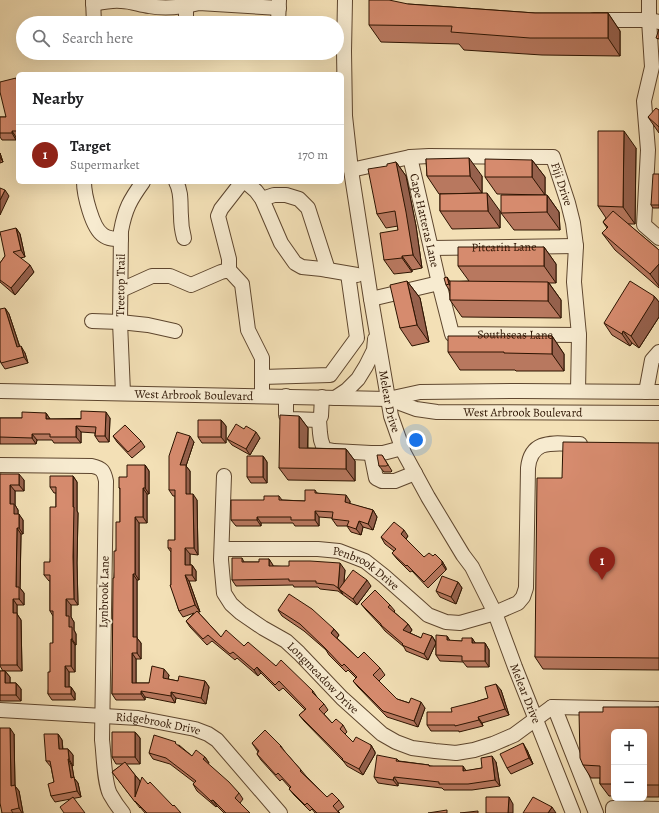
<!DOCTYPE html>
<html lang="en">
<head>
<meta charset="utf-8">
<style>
  body { margin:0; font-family:Alegreya,serif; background:#f6f6f6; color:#202124 }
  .controls { position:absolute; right:12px; bottom:12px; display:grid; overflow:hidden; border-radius:6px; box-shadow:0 4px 16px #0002 }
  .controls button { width:36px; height:36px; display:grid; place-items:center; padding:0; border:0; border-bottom:1px solid #e0e0e0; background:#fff; color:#202124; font:20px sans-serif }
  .you { position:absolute; left:416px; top:440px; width:14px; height:14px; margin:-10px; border:3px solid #fff; border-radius:50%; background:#1a73e8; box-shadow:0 0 0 6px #1a73e833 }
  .badge { display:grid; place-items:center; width:26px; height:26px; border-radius:50%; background:#8f2418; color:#fff; font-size:13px; font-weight:700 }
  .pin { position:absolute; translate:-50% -33px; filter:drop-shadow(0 1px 2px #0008) }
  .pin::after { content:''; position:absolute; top:21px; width:14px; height:12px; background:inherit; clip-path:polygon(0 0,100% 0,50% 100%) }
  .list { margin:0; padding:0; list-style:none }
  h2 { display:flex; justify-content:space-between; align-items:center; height:52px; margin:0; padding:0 16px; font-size:17px }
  h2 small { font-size:13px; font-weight:400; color:#757577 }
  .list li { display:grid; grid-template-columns:26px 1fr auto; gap:12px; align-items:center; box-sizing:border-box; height:60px; padding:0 16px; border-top:1px solid #e0e0e0 }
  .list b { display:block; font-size:15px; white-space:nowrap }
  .list p { margin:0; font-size:13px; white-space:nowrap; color:#757577 }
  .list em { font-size:13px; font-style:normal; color:#757577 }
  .icon { flex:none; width:22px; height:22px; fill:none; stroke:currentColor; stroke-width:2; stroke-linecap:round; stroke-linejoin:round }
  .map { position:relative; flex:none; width:659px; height:813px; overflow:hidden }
  .search { position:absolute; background:#fff; box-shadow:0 4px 16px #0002; left:16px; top:16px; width:328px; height:44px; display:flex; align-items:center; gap:10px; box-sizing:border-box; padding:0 14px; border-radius:22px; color:#757577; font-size:15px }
  .panel { position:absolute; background:#fff; box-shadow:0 4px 16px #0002; left:16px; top:72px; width:328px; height:112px; border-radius:6px }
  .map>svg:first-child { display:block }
</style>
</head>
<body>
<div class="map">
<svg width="659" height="813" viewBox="0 0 659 813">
  <rect width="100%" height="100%" fill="#f3e0b6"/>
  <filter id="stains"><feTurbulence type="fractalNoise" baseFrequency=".005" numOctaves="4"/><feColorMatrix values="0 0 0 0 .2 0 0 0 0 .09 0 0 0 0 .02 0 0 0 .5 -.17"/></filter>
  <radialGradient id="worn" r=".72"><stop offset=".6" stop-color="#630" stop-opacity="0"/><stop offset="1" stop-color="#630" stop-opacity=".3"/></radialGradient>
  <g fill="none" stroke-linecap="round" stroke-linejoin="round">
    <!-- minor casing -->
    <g stroke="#5e462e" stroke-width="16">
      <g id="minor">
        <path d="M93,0L94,23"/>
        <path d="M186,0V23"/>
        <path id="s1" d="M345,0L344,51L345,116L351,170L371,299L391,416L404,453L428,497L463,555L472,567L495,613L515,667L573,813"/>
        <path d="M649,0V20L652,67L644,101L648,150L644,225L659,238"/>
        <path d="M93,4C103,2 112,0 121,1C131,1 140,5 149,6C165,9 183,7 199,3L279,8"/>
        <path d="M594,20H649L659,22"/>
        <path d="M278,23L279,0"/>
        <path id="s2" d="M410,157L439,283L452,334L579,335"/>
        <path id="s3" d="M351,170L410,157L429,156L553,157L568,203L573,223L576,246L574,282L579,335L578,391"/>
        <path d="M84,182C84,194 92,228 103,235C108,239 115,239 121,239"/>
        <path d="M176,182C182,192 180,205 181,216C181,224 182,231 184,238"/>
        <path d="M241,182L248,184L256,191L262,199L281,243L295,263L302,267L322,269L357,275"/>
        <path d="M262,199L274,195H286L299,199L308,208L328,270"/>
        <path id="s4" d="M431,248L576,246"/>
        <path d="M229,270V259L218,216L221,209L242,182"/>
        <path d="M121,290L152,276H170L191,285L221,272L229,270L242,284L248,330L262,358V396"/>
        <path d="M371,299L439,283"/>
        <path d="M92,321L120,322L148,325L175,331"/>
        <path d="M262,377L330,375L357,338L348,274"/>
        <path id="s5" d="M0,391L388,399L420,392L519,391L659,392"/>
        <path d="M646,392L652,360L659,352"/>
        <path id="s6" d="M123,393L120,322L121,231C125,209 130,200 143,182"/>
        <path d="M286,396V415L290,419L319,420"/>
        <path d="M322,397L321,416L319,420L320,433L321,440L324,449L334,451L371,453H383L402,448"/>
        <path d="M335,398L347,390L358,379L366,366L374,350L375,339"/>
        <path id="s7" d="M389,399L416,409L437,412L659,413"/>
        <path d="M371,453L376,478L382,481H395L415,473"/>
        <path d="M0,465L92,466C102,468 104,471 106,481L102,740C104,755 104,782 110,794C114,801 118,807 123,813"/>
        <path id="s8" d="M224,476L221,560L224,593L231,604L241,613L263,628L286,641L299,653L342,698L382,734L396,742L412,748L435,751L456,753L474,750L493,744L514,735L552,707L659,709"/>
        <path id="s9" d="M222,549H318L339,551L365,561L384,576L418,606L428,615L446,622L460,623L495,613L518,603L523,597L526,588L528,468C531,437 556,444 580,444"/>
        <path d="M552,707L557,714L596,813"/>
        <path id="s10" d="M0,710L138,718L195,729L208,734L217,740L280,813"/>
        <path d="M613,813V808L659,809"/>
      </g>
    </g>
    <!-- minor -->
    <use href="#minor" stroke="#f7ebd0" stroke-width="14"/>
  </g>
  <!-- wall -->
  <path fill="#b8785f" stroke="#2c1300" d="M408,4L535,13H608L620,31V56L542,55L464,50L459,44L381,42L369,25Z
    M18,82V137H16V140H2L0,137V117H6Z
    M659,110V133L648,117Z
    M636,148L635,224H628L659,250V288L615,250L602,233L607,228L603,222L606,218L598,206Z
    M0,153L3,162L0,163Z
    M426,159L482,176V193L439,194L427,176Z
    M532,160L545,177V195L497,194L485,177Z
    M396,162L406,176L416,226L422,268L412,270V272L394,274L384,260L398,230V226L386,228L377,214L387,166Z
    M659,174V208H653L651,205Z
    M440,194L500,211V228L452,229L440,211Z
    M547,195L559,212L560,230H514L501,213Z
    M16,228L20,234L25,257L20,258L34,272L15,295L0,282V263L5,256Z
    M544,247L556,264V283H549L561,300V318L462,317L450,300V291L446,285L450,282L469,281L458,266Z
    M407,281L420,298L429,342L412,346L400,328Z
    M654,296L659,302V317L639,348L632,343L630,346L612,335L604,323Z
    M5,308L9,314L20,347L25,353L28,363L5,369L1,363Z
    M552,336L564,354V371H516L515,370H460L448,352Z
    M46,413L50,419L110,418L109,442H99L95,436V433L81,432V443H54L52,440H37L36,444H0V418H22Z
    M299,416L308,428V448L346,449L355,461V481L288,480L279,468Z
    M221,420L226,426V443H202L198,437Z
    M113,436L141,441L145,447L132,458L117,442Z
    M260,438L250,455L232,445L227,439Z
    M194,442L186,466L190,471V494L197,500L198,555L190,554V565H192L196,571V581H189L200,612H198L221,637L244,646L276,666L313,691L317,697L324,704L328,710L324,714L332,723L343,725L347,732L345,734L353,742L371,745L375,752V754L363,775L347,766L344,762L304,721L299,715L305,710L283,688L279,691L261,673L258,676L237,658L235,660L212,641L207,645L190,627L186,621L194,613L183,617L179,611L171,585V552L168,548L175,540V496H173L169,490Z
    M659,443V670L543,669L535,657L562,478Z
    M382,455L392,471L391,472H384L379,466Z
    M263,456L267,462V483H251L247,477Z
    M145,465L149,471V494H147V523H139V580H137V638L141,643V659H136V683H149L169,675L168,679L178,681H205L209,687L206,704L176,698L175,703L145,697V700H116L112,694L114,578L116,551L120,522V489L119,488L127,477Z
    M0,474L24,480V491H15V505L18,510V514L23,520V534H21L20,588L24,593V605H17V614L21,620L22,671H3L0,666Z
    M73,476L77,482V511L78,513L77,563L78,605H71V617L74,622V630L76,634V645H75V672H69V687H71L75,693V700H52L48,694L53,643V616L50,611V581H49L44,575L50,562L56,507V493H54L50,487Z
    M315,490L317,493L350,501V504L373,510L377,517L373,530L363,527L361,535L351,532L347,526H337L332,519V518L319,517V526H295L293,523H261V526H236L231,520L264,500L279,496L282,500L305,501Z
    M408,536L406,539L424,557L433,556L442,561L446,568V570L428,588L412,571L410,572L397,559L392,553L394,551L385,544L381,537Z
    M242,558L244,562H259L269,559L273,566L345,570L344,583L371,586L357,605L338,591L320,589L318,587H294L293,585L236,586L232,580Z
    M458,582L462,588L456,604L440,597L436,591Z
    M361,604L390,605L395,611L394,612L408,624L412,630L410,633L421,638L432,636L436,642L447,636L450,641H462L472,638L475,643H485L489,650V667H467L463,662L440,661L436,655V643L428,660L406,651L404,647L385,631L381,626L366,610Z
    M278,610L334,629L339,635L337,638L358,658L380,668L385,675L379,681L397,699L425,708L418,727L387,717L358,687L353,681L356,678L348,670L346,672L329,655L326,650L304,631L282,616Z
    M0,671H5L10,677V683H16L21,689V701H0Z
    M501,690L509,715L482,723L483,726L459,732V731H431L427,725L452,712L475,702L488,698Z
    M659,707V797H644V732H614V796H609L600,784V778H591L583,765L603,712Z
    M135,732L140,738V764H126L140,781V783L148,784L181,813H145L140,807V808L112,772L123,764H116L112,757Z
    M14,734L15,786L19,791L23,813H2Z
    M58,734L62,740L63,749H68L73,755V766H72L74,778L78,783L81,797L55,802L51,796L54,782L51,767L46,761Z
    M252,743L281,746L285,752L301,770L306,776L327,797L339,800L344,807L338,811L340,813H315L312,809L310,811L294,795L289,789L290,788L282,779L280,781L261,760L257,754L258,752Z
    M179,745L192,756L205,757L209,763L208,764L239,793L243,799L240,803L250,813H224L217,806L216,807L197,791L193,784L195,783L170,764L153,759L149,753Z
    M527,750L533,764L511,774L507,768Z
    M397,759L399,761L429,765L430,766L466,771L482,768L496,762L500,786L472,790H444L442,788L398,783V786L378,783L374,777Z"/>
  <!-- shaded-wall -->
  <path fill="#96614d" stroke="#2c1300" d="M608,13L620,31V56L608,38Z
    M16,78L18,82V89Z
    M12,131L16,137V140L12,133Z
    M624,131L636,148L635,224L623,207Z
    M0,153L3,162L0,157Z
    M469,158L482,176V193L470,176Z
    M532,160L545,177V195L532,177Z
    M396,162L406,176L416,226L422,268L413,255Z
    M5,190L9,196L0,215V200Z
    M487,193L500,211V228L488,211Z
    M547,195L559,212L560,230L547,212Z
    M16,228L20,234L25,257L21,250Z
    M544,247L556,264V283L544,266Z
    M402,256L412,270V272L402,258Z
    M659,264V286L650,274Z
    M30,265L34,272L15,295L11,288Z
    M447,277L451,283L453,290L449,284Z
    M407,281L420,298L429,342L417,325Z
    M548,282L561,300V318L548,301Z
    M654,296L659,302V317L639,348L631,336Z
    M5,308L9,314L22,354L17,347Z
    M623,331L632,343L630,346L622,334Z
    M552,336L564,354V371L552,354Z
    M21,346L25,353L28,363L24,357Z
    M106,412L110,418L109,442L105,436Z
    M46,413L50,419H46Z
    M299,416L308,428L307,460L299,448Z
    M221,420L226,426V443L221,437Z
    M76,426L81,432V443L76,437Z
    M256,432L260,438L250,455L246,449Z
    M32,434L37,440L36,444L32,438Z
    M190,436L194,442L186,466L190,471V500L186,494L180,465Z
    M346,449L355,461V481L346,469Z
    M263,456L267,462V483L263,477Z
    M145,465L149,471V494L145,488Z
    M19,474L24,480V491L19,485Z
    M73,476L77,482V511L78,513L77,563L78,605L74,599Z
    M10,485L15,491V505L18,510V520L14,514L10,504Z
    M143,488L147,494V523L143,517Z
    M193,494L197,500L198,555L194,548Z
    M346,495L350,501L349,508L345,502Z
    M373,510L377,517L373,530L368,524Z
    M315,511L319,517V526L315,520Z
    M19,514L23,520V534L19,528Z
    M135,517L139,523V580L135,574Z
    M257,517L261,523V526L257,520Z
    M359,521L363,527L361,535L356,529Z
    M17,528L21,534L20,588L24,593V605L19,599L16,587Z
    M404,530L408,536L405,540L401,534Z
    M185,548L190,554V571L185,565Z
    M269,559L273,565V572L269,566Z
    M442,561L446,568V570L442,564Z
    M340,563L345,570L343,592L339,589L343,594L338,588Z
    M192,565L196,571V581L192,575Z
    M133,574L137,580V638L141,643V659L137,653L133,637Z
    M185,575L189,581L200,612L195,605Z
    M367,580L371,586L357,605L353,599Z
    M458,582L462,588L456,604L451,597Z
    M13,599L17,605V614L21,620L22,671L17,665L13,613Z
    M66,599L71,605V617L74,622V630L76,634V645L72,639L66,616Z
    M408,624L412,630L407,636L403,630Z
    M334,629L339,635L336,639L331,633Z
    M432,636L436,643L428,660L424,654Z
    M447,636L451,642L447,640Z
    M472,638L476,644L472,643Z
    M71,639L75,645V672L71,666Z
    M485,643L489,650V667L485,661Z
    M132,653L136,659V689L132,683Z
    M65,666L69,672V693L65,687Z
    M257,667L261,673L258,676L254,670Z
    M164,669L169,675L167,684L163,678Z
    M5,671L10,677V689L5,683Z
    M205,681L209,687L206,704L201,698Z
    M16,683L21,689V701L16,695Z
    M496,684L501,690L509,715L505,709Z
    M71,687L75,693V700L71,694Z
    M141,691L145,697V700L141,694Z
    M171,692L176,698L175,703L171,696Z
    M421,702L425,708L418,727L414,721Z
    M478,717L482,723L483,726L479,720Z
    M10,728L14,734L15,786L19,791L23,813H22L19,808L11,786Z
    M135,732L140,738V764L135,757Z
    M58,734L62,740L63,755L59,749Z
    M523,743L527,750L533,764L529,758Z
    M371,745L375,752V754L363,775L359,769Z
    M68,749L73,755V766L69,759Z
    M492,756L496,762L500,786L495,780Z
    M205,757L209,763L207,766L203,759Z
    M68,759L72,766L74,778L78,783L81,797L77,791L71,778Z
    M463,766L467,772L463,771Z
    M135,775L140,781V803L135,797Z
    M394,777L398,783V786L393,780Z
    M509,797L513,804V813H508Z
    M213,800L217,806L216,807L211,801Z
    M552,807L556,813H548Z"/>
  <!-- building -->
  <path fill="#d68b6e" stroke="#2c1300" d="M369,0H389L408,4L535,13H608V38H530L451,32L452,26L369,25Z
    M659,29V39L656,38Z
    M16,78L18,89V131H12V133H0V117H6L0,92V82Z
    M656,108L659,110V127L648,117Z
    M598,131H624L623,207L598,206Z
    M469,158L470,176H427L426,159Z
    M485,159L532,160V177H485Z
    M396,162L406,212L413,255L402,256V258L384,260L380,233L398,230L395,211L377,214L368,169L387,166V164Z
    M653,174H659V205H651Z
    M0,188L5,190L0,200Z
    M487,193L488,211H440V194Z
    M501,195H547V212L501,213Z
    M613,211L659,250V264L650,274L602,233L608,227L603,222Z
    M16,228L21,250L13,252L30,265L11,288L0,280V263L5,256L0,232Z
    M458,247H544V266H458Z
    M447,277L449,284L446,285L444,278Z
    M407,281L417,325L400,328L390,285Z
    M450,281L548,282V301L450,300Z
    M630,281L654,296V299L631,336L623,331L622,334L604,323Z
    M5,308L17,347L21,346L24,357L1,363L0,360V309Z
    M448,336H552V354L504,353V352H448Z
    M81,411L106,412L105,436H95L96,427L76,426V437H50V434H32V438L0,437V418H22V412L46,413V419H81Z
    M280,415L299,416V448L346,449V469L279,468Z
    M198,420H221V437H198Z
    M236,424L244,429L246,426L256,432L246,449L227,439Z
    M125,425L141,441L128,452L113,436Z
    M177,432L190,436L180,465H186V494H193L194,548H185V565H192V575H185L195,605L179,611L170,585H171V548H168V540H175V490H169V456Z
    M563,442L659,443V658L535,657L537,478H562Z
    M377,455H382L388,465L386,466H379Z
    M247,456H263V477H247Z
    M127,465H145V488H143V517H135V574H133V637H137V653H132V683H149L152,666L164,669L163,678L178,681L179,676L205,681L201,698L171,692V696L141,691V694H112L113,578H114V551H116V522H120V488H119V477H127Z
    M0,474H19V485H10V504H14V514H19V528H17L16,587H19V599H13V613H17V665H0Z
    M50,476H73V507H74L73,557L74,599H66V616H69V627H72V639H71V666H65V687H71V694H48V672H50V643H53V611H50V575H44V562H50V507H56V487H50Z
    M305,490H315V493L346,495L345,502L373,510L368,524L359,521L356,529L347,526L349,521L332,519L333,512L315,511V520H291V517H257V520H231V500H264V496H279V500L305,501Z
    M394,522L404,530L401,534L424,557L429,553L433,556L435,554L442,561V564L424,582L407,565L406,566L392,553L396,549L381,537Z
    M232,558H242V562H259V559H269V566H289V561H310L340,563L338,588L334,585L316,583V581H289V579L232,580Z
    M353,570L367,580L353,599L339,589Z
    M442,576L458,582L451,597L436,591Z
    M375,590L390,605L388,607L408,624L403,630L421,638L423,633L432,636L424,654L402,645L403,644L381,625V624L361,604Z
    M289,594L312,609L334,629L331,633L358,658L364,652L380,668L373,675L397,699L409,703L411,698L421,702L414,721L383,711L353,681L357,677L344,664L342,666L325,648L300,624L278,610Z
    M197,611L221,637L226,630L244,646L248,642L276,666L281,660L313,691L312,692L324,704L319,709L332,723L336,719L343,725L340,729L353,742L356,737L371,745V748L359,769L342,760L343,759L299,715L306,709L279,681L275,685L257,667L254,670L233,652L230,654L208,635L203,639L186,621Z
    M436,635L447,636V640L462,641V638H472V643H485V661H462V656L436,655Z
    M0,671H5V683H16V695H0Z
    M496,684L505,709L478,717L479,720L455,726V725H427V712H452L451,708L475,702L488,698L485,687Z
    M603,707H659V785H644V732H614V784H600V766L583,765L580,758L579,712H603Z
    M0,728H10L11,786L15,785L19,808L11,810L13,813H2L0,803Z
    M265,730L281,746H280L301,770L300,771L327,797L332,793L339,800L333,806L339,813H317L307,803L305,805L289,789L291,787L278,773L276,775L257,754L259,751L252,743Z
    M112,732H135V757H112Z
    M44,734H58L59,749H68L69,759H68L71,778L74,777L77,791L51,796L48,784L54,782L50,761H46Z
    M154,735L176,742L175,743L192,756L196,750L205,757L203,759L229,782L239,793L235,798L250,813H226L213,800L211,801L193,784L196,781L166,758L149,753Z
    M523,743L529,758L507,768L500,754Z
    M377,755L397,759L396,761L429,765V766H463V771L482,768L481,758L492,756L495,780L468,784H439V782L394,777L393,780L374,777Z
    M125,762L135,775V797L142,777L148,784L150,782L173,806L174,805L181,813H147L135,801V802L112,772Z
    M73,797L85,813H64L60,807Z
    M486,797H509L508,813H486Z
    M533,797L552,807L548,813H523Z
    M447,810V813H428Z
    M478,811V813H460Z"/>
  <g text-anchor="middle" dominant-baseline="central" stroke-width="4" stroke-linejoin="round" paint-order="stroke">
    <!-- street labels -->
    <g font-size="12" fill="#2c1300" stroke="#f7ebd0">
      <text stroke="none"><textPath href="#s3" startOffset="232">Fiji Drive</textPath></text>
      <text stroke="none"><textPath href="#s2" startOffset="65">Cape Hatteras Lane</textPath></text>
      <text stroke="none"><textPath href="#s4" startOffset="73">Pitcarin Lane</textPath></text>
      <text stroke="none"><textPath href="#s6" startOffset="108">Treetop Trail</textPath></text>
      <text stroke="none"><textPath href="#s2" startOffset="245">Southseas Lane</textPath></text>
      <text stroke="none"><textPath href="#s5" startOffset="194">West Arbrook Boulevard</textPath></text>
      <text stroke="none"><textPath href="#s1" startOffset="405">Melear Drive</textPath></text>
      <text stroke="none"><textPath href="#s7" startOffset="136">West Arbrook Boulevard</textPath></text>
      <text stroke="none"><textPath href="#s9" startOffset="149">Penbrook Drive</textPath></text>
      <text transform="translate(104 592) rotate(-89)">Lynbrook Lane</text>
      <text stroke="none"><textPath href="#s8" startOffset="249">Longmeadow Drive</textPath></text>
      <text stroke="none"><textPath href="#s1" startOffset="729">Melear Drive</textPath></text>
      <text stroke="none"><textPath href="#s10" startOffset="159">Ridgebrook Drive</textPath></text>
    </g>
  </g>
  <rect width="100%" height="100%" filter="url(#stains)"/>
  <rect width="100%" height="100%" fill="url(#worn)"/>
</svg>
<div class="controls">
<button>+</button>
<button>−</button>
</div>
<div class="you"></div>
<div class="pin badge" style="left:602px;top:580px">1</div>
<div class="search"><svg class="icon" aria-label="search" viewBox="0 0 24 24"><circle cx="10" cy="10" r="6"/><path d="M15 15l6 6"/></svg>Search here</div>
<section class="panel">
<h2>Nearby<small></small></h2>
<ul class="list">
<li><span class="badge">1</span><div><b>Target</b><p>Supermarket</p></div><em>170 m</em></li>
</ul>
</section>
</div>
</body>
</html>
